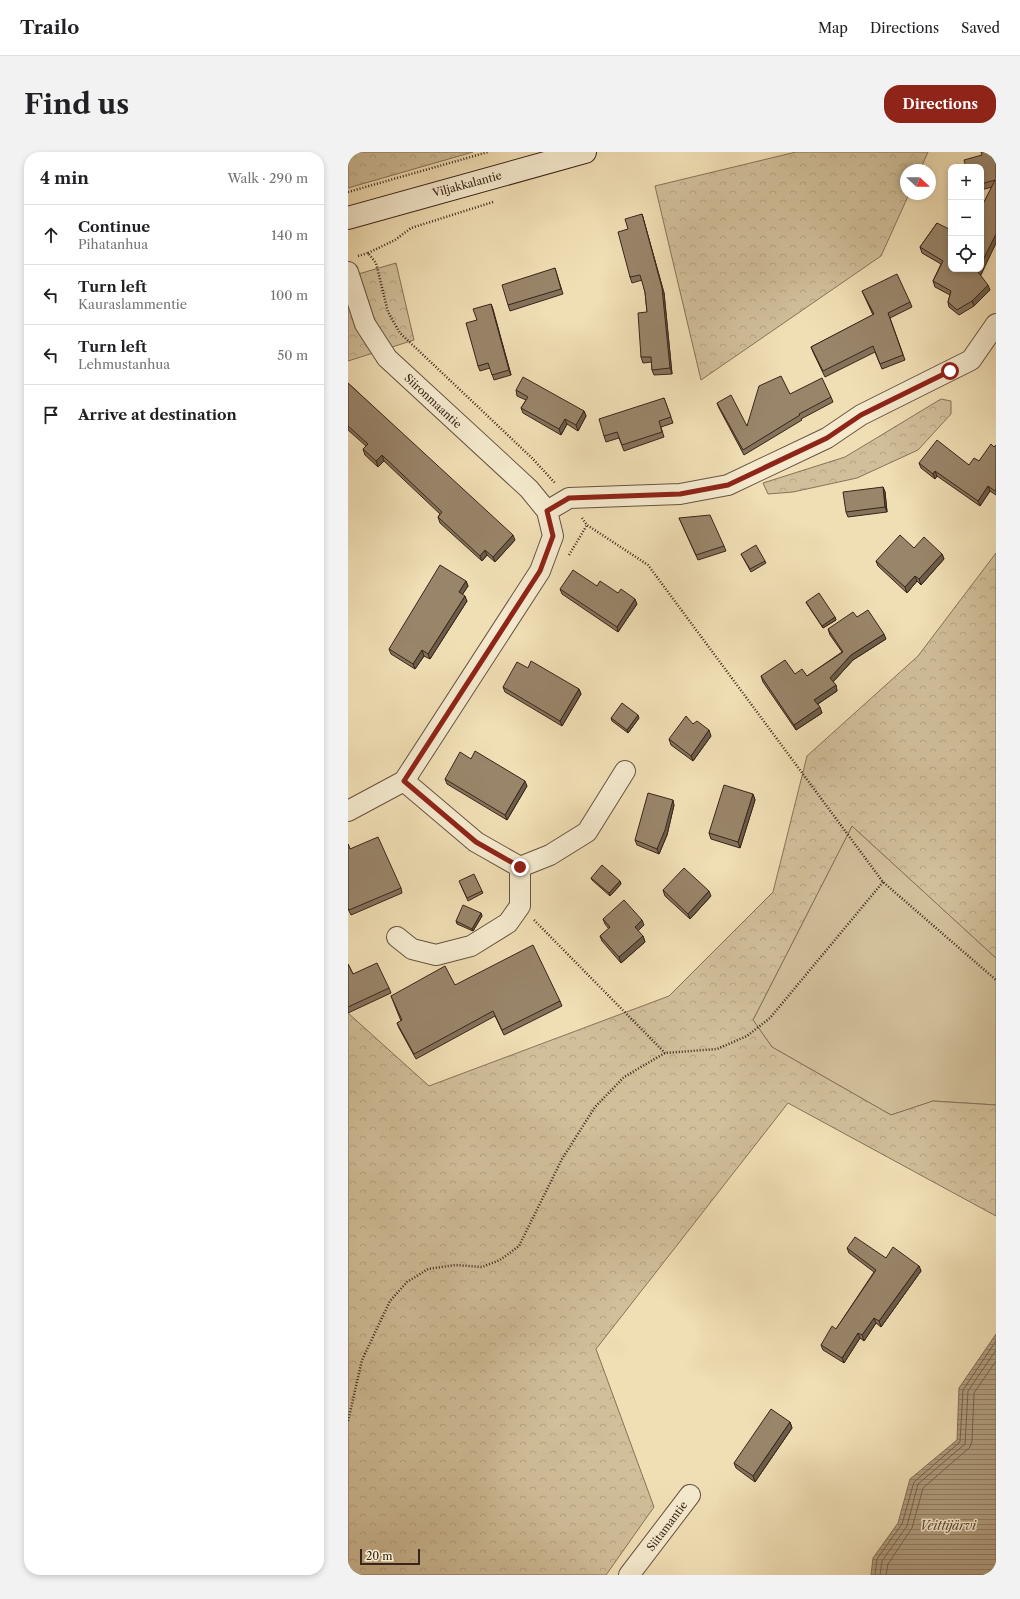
<!DOCTYPE html>
<html lang="en">
<head>
<meta charset="utf-8">
<style>
  body { margin:0; font-family:"Libre Caslon Text",serif; background:#f2f2f2; color:#202124 }
  .controls { position:absolute; right:12px; top:12px; display:grid; overflow:hidden; border-radius:8px; box-shadow:0 2px 6px #0003 }
  .controls button { width:36px; height:36px; display:grid; place-items:center; padding:0; border:0; border-bottom:1px solid #e0e0e0; background:#fff; color:#202124; font:20px sans-serif }
  .compass { position:absolute; left:552px; top:12px; width:36px; height:36px; border-radius:50%; background:#fff; box-shadow:0 2px 6px #0003; rotate:112deg }
  .scale { position:absolute; left:12px; bottom:10px; width:60px; box-sizing:border-box; padding-left:4px; border:2px solid #3a251a; border-top:0; font-size:11px; line-height:14px; white-space:nowrap; color:#3a251a; -webkit-text-stroke:3px #f5eace; paint-order:stroke }
  .stop { position:absolute; width:12px; height:12px; margin:-9px; border:3px solid #8f2418; border-radius:50%; background:#fff }
  .stop.end { background:#8f2418; border-color:#fff; box-shadow:0 1px 4px #0008 }
  .list { margin:0; padding:0; list-style:none }
  h2 { display:flex; justify-content:space-between; align-items:center; height:52px; margin:0; padding:0 16px; font-size:17px }
  h2 small { font-size:13px; font-weight:400; color:#757577 }
  .list li { display:grid; grid-template-columns:26px 1fr auto; gap:12px; align-items:center; box-sizing:border-box; height:60px; padding:0 16px; border-top:1px solid #e0e0e0 }
  .list b { display:block; font-size:15px; white-space:nowrap }
  .list p { margin:0; font-size:13px; white-space:nowrap; color:#757577 }
  .list em { font-size:13px; font-style:normal; color:#757577 }
  .icon { flex:none; width:22px; height:22px; fill:none; stroke:currentColor; stroke-width:2; stroke-linecap:round; stroke-linejoin:round }
  .map { position:relative; flex:none; width:648px; height:1423px; overflow:hidden; border-radius:16px }
  header { display:flex; align-items:center; gap:24px; box-sizing:border-box; height:56px; padding:0 20px; background:#fff; border-bottom:1px solid #e0e0e0 }
  header strong { font-size:19px }
  nav { display:flex; gap:22px; margin-inline-start:auto; font-size:14px }
  .intro { display:flex; align-items:center; justify-content:space-between; box-sizing:border-box; height:96px; padding:0 24px }
  h1 { margin:0; font-size:28px }
  .button { padding:10px 18px; border-radius:16px; background:#8f2418; color:#fff; font-size:14px; font-weight:700 }
  main { display:flex; gap:24px; padding:0 24px }
  aside { flex:1; background:#fff; border-radius:16px; box-shadow:0 2px 6px #0003 }
  .map>svg:first-child { display:block }
</style>
</head>
<body>
<header>
<strong>Trailo</strong>
<nav><a>Map</a><a>Directions</a><a>Saved</a></nav>
</header>
<div class="intro"><h1>Find us</h1><a class="button">Directions</a></div>
<main>
<aside>
<h2>4 min<small>Walk · 290 m</small></h2>
<ul class="list">
<li><svg class="icon" aria-label="ahead" viewBox="0 0 24 24"><path d="M12 20V5M6 11l6-6 6 6"/></svg><div><b>Continue</b><p>Pihatanhua</p></div><em>140 m</em></li>
<li><svg class="icon" aria-label="left" viewBox="0 0 24 24"><path d="M17 20v-9H6M10 6l-5 5 5 5"/></svg><div><b>Turn left</b><p>Kauraslammentie</p></div><em>100 m</em></li>
<li><svg class="icon" aria-label="left" viewBox="0 0 24 24"><path d="M17 20v-9H6M10 6l-5 5 5 5"/></svg><div><b>Turn left</b><p>Lehmustanhua</p></div><em>50 m</em></li>
<li><svg class="icon" aria-label="arrive" viewBox="0 0 24 24"><path d="M6 21V4h12l-3 4 3 4H6"/></svg><div><b>Arrive at destination</b></div></li>
</ul>
</aside>
<div class="map">
<svg width="648" height="1423" viewBox="0 0 648 1423">
  <defs>
    <pattern id="forest-crowns" width="20" height="18" patternUnits="userSpaceOnUse"><rect width="20" height="18" fill="#d1bf9a"/><path d="M2 6a3 3 0 1 1 6 0M12 15a3 3 0 1 1 6 0" fill="none" stroke="#b4a484"/></pattern>
    <pattern id="water-rules" width="6" height="5" patternUnits="userSpaceOnUse"><rect width="6" height="5" fill="#b29f80"/><path d="M0 2.5h6" fill="none" stroke="#928168"/></pattern>
  </defs>
  <rect width="100%" height="100%" fill="#f0deb4"/>
  <filter id="stains"><feTurbulence type="fractalNoise" baseFrequency=".005" numOctaves="4"/><feColorMatrix values="0 0 0 0 .2 0 0 0 0 .09 0 0 0 0 .02 0 0 0 .5 -.17"/></filter>
  <radialGradient id="worn" r=".72"><stop offset=".6" stop-color="#630" stop-opacity="0"/><stop offset="1" stop-color="#630" stop-opacity=".3"/></radialGradient>
  <!-- grass -->
  <path fill="#d1bf9a" stroke="#86725a" d="M504,674L648,806V953L585,949L543,963L424,895L405,868Z"/>
  <!-- forest -->
  <path fill="url(#forest-crowns)" stroke="#86725a" d="M0,0H125L0,36Z
    M448,0H580L572,18H558V42H561L533,104L353,228L307,34Z
    M48,111L66,188L0,209V125Z
    M593,247L603,249V262L570,298L509,326L445,340L420,342L415,331L497,305Z
    M648,401V806L504,674L405,868L424,895L543,963L585,949L648,953V1064L440,951L248,1197L306,1355L258,1423H0V861L81,934L321,844L425,740L459,604L570,504Z"/>
  <!-- water -->
  <path fill="url(#water-rules)" stroke="#826e57" d="M648,1182V1423H523L525,1406L550,1371L562,1327L609,1288L611,1236Z"/>
  <g fill="none" stroke-linecap="round" stroke-linejoin="round">
    <!-- shore -->
    <path stroke="#76624d" stroke-width="1" d="M527,1423L529,1407L554,1372L566,1330L612,1290L615,1238L648,1189
      M532,1423L534,1409L559,1374L570,1332L617,1292L620,1239L648,1198
      M538,1423L540,1412L564,1376L575,1336L622,1295L624,1289L626,1241L648,1209"/>
    <!-- minor casing -->
    <g stroke="#685340" stroke-width="22">
      <path id="minor" d="M0,120L17,172L39,206L181,337L199,359L205,384L192,419L56,629L0,659
        M199,359L221,346L332,342L380,333L479,286L513,263L623,208L648,172
        M56,629L128,690L172,715L202,703L239,680L277,619
        M49,785L64,797L88,803L123,794L160,771L172,754V715
        M281,1423L342,1343"/>
    </g>
    <!-- secondary casing -->
    <g stroke="#3a251a" stroke-width="24">
      <path id="secondary" d="M0,66L237,0"/>
    </g>
    <!-- path -->
    <path stroke="#3a251a" stroke-width="2.5" stroke-dasharray="1 2" stroke-linecap="butt" d="M0,40L140,0
      M20,101L47,88L63,76L145,50
      M10,104L20,101L28,111L40,160L52,181L184,306L207,331
      M234,366L239,373L300,413L535,730L648,828
      M221,403L239,373
      M186,768L317,901
      M0,1269L14,1208L42,1149L59,1130L80,1117L107,1113L134,1115L152,1108L171,1094L214,1007L247,955L276,925L317,901L369,897L399,884L422,866L535,730"/>
    <!-- minor -->
    <use href="#minor" stroke="#f5eace" stroke-width="20"/>
    <!-- secondary -->
    <use href="#secondary" stroke="#f5eace" stroke-width="22"/>
  </g>
  <!-- wall -->
  <path fill="#84725b" stroke="#3a251a" d="M648,0V91L632,123L642,138L626,154L611,163L601,155L600,150L602,143L587,135L585,129L593,112L574,101L572,95L589,71L603,117L644,35L633,38V15Z
    M294,62L316,141L324,222L306,223L304,218V210L295,211L293,205L299,160L297,140L294,128L284,131L282,125L280,77Z
    M207,116L215,142L162,159L160,153Z
    M514,139L562,150L564,155L542,166L557,208L534,217L527,200L477,225L465,200L463,195L525,163Z
    M143,152L163,223L146,228L142,216L132,219L130,214L129,168Z
    M0,231L167,388L147,410L139,403L134,409L92,371L90,365L92,362L36,309L30,315L17,303L15,297L18,294L0,278Z
    M168,238L236,259L238,264L230,279L219,272L213,283L175,261L173,256L178,248L169,244Z
    M442,242L483,245L485,250L453,267L454,268L396,303L371,256L369,251L399,274Z
    M316,246L325,271L313,275L316,285L276,299L271,286L258,290L256,284Z
    M648,293V343L642,339L632,354L589,324L587,327L573,316L571,311L621,313L631,309Z
    M535,335L537,340L539,360L500,365L498,360Z
    M331,366L376,394L378,399L350,408Z
    M566,396L594,402L596,407L573,433L569,429L559,441L530,414L528,409Z
    M393,402L417,409L418,411L403,420Z
    M118,429L120,434L114,443L119,449L82,507L76,504L67,517L43,502L41,497Z
    M249,434L270,441L289,452L270,480L214,442L212,437Z
    M458,450L487,465L488,468L475,476L459,452Z
    M509,465L538,487L505,508L485,530L488,533L489,539L470,552L474,561L448,578L415,530L413,524L447,522L459,524L494,500L482,483L480,477Z
    M180,516L231,537L233,542L214,574L157,540L155,535Z
    M263,566H291L280,581L264,569Z
    M345,572L363,584L345,609L323,593L321,587Z
    M123,607L179,634L159,668L99,632L97,627Z
    M405,642L407,648L392,696L363,687L361,681Z
    M326,653L319,683L311,702L289,693L287,688Z
    M0,692L2,697L53,736L54,741L3,763L0,757Z
    M243,726L272,729L273,732L262,744L244,728Z
    M112,731L134,739L135,741L120,749Z
    M315,738L363,744L342,767L317,744Z
    M133,761L134,764L125,779L109,772L108,769Z
    M255,767L296,773L290,779L295,784L297,790L273,811L254,789L252,784L261,777L257,772Z
    M0,812L5,822L41,836L43,841L0,861Z
    M107,833L212,849L214,854L156,883L147,864L68,907L51,876L49,871L53,869L43,844Z
    M499,1096L571,1114L573,1119L533,1175L528,1171L516,1189L512,1186L496,1211L475,1198L473,1193L488,1177L526,1120L501,1101Z
    M442,1270L444,1276L407,1330L388,1316L386,1311Z"/>
  <!-- shaded-wall -->
  <path fill="#6b5d4a" stroke="#3a251a" d="M294,62L316,141L324,222L322,216Z
    M648,82V91L632,125L630,120L631,117H633V112Z
    M640,133L642,138L626,154L624,149Z
    M143,152L145,157L163,223L161,218Z
    M236,259L238,264L230,279L228,273Z
    M217,267L219,272L213,283L211,277Z
    M34,303L36,309L30,315L28,309Z
    M587,319L589,324L587,327L585,322Z
    M640,334L642,339L632,354L630,349Z
    M535,335L537,340L539,360L537,355Z
    M165,383L167,388L147,410L145,405Z
    M137,398L139,403L134,409L132,404Z
    M594,402L596,407L573,433L571,427Z
    M567,424L569,429L559,441L557,435Z
    M118,429L120,434L112,446L111,440Z
    M117,444L119,449L82,507L80,502Z
    M287,447L289,452L270,480L269,475Z
    M487,465L488,468L475,476L474,474Z
    M536,482L538,487L505,508L484,531L482,526L503,503Z
    M74,498L76,504L67,517L65,512Z
    M488,533L489,539L468,553L466,548Z
    M231,537L233,542L214,574L212,569Z
    M472,555L474,561L448,578L446,573Z
    M290,563L291,566L280,581L279,578Z
    M361,578L363,584L345,609L343,604Z
    M177,629L179,634L159,668L157,663Z
    M405,642L407,648L392,696L390,690Z
    M325,648L326,653L319,683L311,702L309,697Z
    M272,729L273,732L262,744L261,741Z
    M361,739L363,744L342,767L340,762Z
    M133,761L134,764L125,779L124,777Z
    M294,768L296,773L289,780L287,775Z
    M295,784L297,790L273,811L271,805Z
    M571,1114L573,1119L533,1175L531,1169Z
    M526,1166L528,1171L516,1189L514,1183Z
    M510,1181L512,1186L496,1211L494,1206Z
    M442,1270L444,1276L407,1330L405,1324Z"/>
  <!-- building -->
  <path fill="#99856a" stroke="#3a251a" d="M633,0H648V82L633,112V56L647,28L633,32V15H618L616,8L634,3Z
    M294,62L314,136L322,216L304,218L303,205H293L290,161L299,160L297,140L292,123L282,125L270,80L280,77L277,67Z
    M589,71L603,78V117H631L630,120L640,133L624,149L609,158L600,150L603,139L585,129L595,109L572,95Z
    M207,116L213,137L160,153L154,133Z
    M549,122L562,150L540,161L555,203L532,212L525,194L475,219L463,195L526,162L514,139Z
    M143,152L161,218L144,223L140,211L130,214L118,171L129,168L125,157Z
    M433,224L442,242L474,226L483,245L451,262L452,263L395,298L369,251L383,243L399,274L411,234Z
    M175,225L236,259L228,273L217,267L211,277L173,256L180,245L168,238Z
    M0,231L165,383L145,405L137,398L132,404L90,365L94,360L34,303L28,309L15,297L20,292L0,274Z
    M316,246L323,265L311,269L314,280L274,293L269,280L256,284L251,267Z
    M589,288L621,313L626,306L631,309L643,292L646,295L648,293V337L647,339L640,334L630,349L587,319L585,322L571,311Z
    M535,335L537,355L498,360L495,340Z
    M362,363L376,394L348,403L331,366Z
    M552,383L566,396L576,385L594,402L571,427L567,424L557,435L528,409Z
    M408,393L417,409L402,417L393,402Z
    M92,413L118,429L111,440L117,444L80,502L74,498L65,512L41,497Z
    M225,418L249,434L252,429L270,441L273,437L287,447L269,475L212,437Z
    M471,441L487,465L474,474L458,450Z
    M520,458L536,482L503,503L482,526L488,533L466,548L472,555L446,573L413,524L437,508L447,522L454,517L459,524L495,500L480,477L505,460L509,465Z
    M183,509L231,537L212,569L155,535L169,510L180,516Z
    M274,551L290,563L279,578L263,566Z
    M338,564L345,572L349,569L361,578L343,604L321,587Z
    M127,599L177,629L157,663L97,627L112,600L123,607Z
    M376,633L405,642L390,690L361,681Z
    M300,641L325,648L317,678L309,697L287,688Z
    M30,685L53,736L1,758L0,756V692L2,697Z
    M254,713L272,729L261,741L243,726Z
    M336,716L361,739L340,762L315,738Z
    M126,722L134,739L119,746L111,729Z
    M276,748L294,768L287,775L295,784L271,805L252,784L262,775L255,767Z
    M115,753L133,761L124,777L108,769Z
    M185,793L212,849L154,878L145,859L66,902L49,871L54,868L43,844L97,814L107,833Z
    M29,811L41,836L0,855V812L5,822Z
    M507,1085L538,1106L545,1095L571,1114L531,1169L526,1166L514,1183L510,1181L494,1206L473,1193L484,1174L488,1177L528,1118L499,1096Z
    M423,1257L442,1270L405,1324L386,1311Z"/>
  <g fill="none" stroke-linecap="round" stroke-linejoin="round">
    <!-- route -->
    <path stroke="#8f2418" stroke-width="5" d="M172,715L128,690L56,629L192,419L205,384L199,359L221,346L332,342L380,333L479,286L513,263L602,219"/>
  </g>
  <g text-anchor="middle" dominant-baseline="central" stroke-width="3" stroke-linejoin="round" paint-order="stroke">
    <!-- street labels -->
    <g font-size="11" fill="#3a251a" stroke="#f5eace">
      <text transform="translate(119 32) rotate(-15)">Viljakkalantie</text>
      <text transform="translate(85 249) rotate(43)">Siironmaantie</text>
      <text transform="translate(319 1374) rotate(-53)">Siitamantie</text>
    </g>
    <!-- water labels -->
    <g font-size="12" font-style="italic" fill="#5e4a39" stroke="#f5eace">
      <text x="600" y="1373">Veittijärvi</text>
    </g>
  </g>
  <rect width="100%" height="100%" filter="url(#stains)"/>
  <rect width="100%" height="100%" fill="url(#worn)"/>
</svg>
<div class="controls">
<button>+</button>
<button>−</button>
<button><svg class="icon" aria-label="locate" viewBox="0 0 24 24"><circle cx="12" cy="12" r="6"/><path d="M12 2v4M12 18v4M2 12h4M18 12h4"/></svg></button>
</div>
<svg class="compass" viewBox="-18 -18 36 36"><path d="M0-13l5 13h-10z" fill="#e53935"/><path d="M0 13l5-13h-10z" fill="#757577"/></svg>
<div class="scale">20 m</div>
<div class="stop" style="left:602px;top:219px"></div>
<div class="stop end" style="left:172px;top:715px"></div>
</div>
</main>
</body>
</html>
